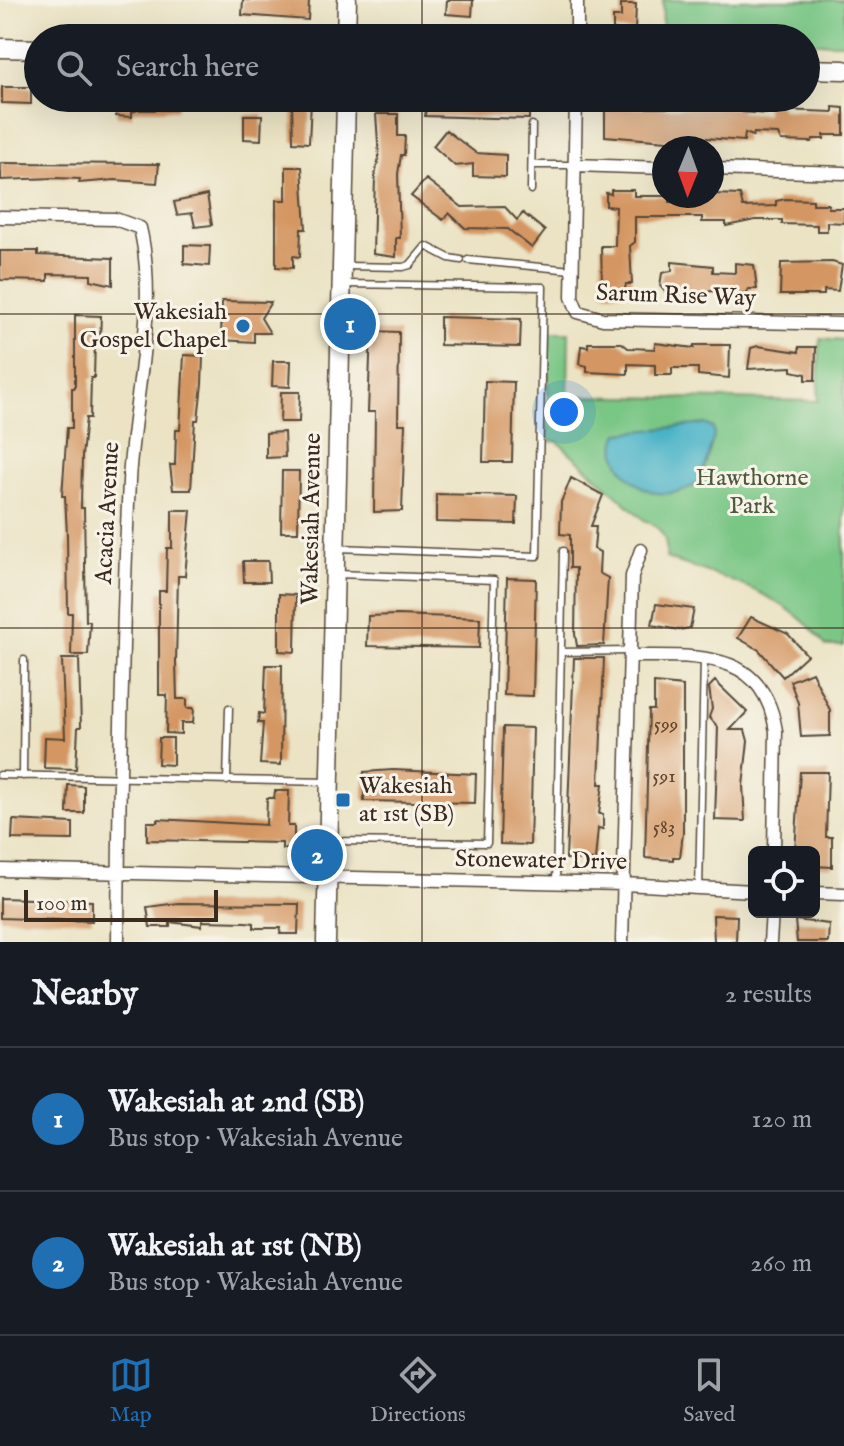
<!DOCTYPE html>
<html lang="en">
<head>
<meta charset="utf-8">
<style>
  body { margin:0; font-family:"IM FELL English",serif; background:#242831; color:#f1f3f6 }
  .controls { position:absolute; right:24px; bottom:24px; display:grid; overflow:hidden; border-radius:12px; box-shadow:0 8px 32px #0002 }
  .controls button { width:72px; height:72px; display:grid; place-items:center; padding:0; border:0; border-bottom:2px solid #363941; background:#171b24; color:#f1f3f6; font:40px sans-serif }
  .compass { position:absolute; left:652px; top:136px; width:72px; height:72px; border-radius:50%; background:#171b24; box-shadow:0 8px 32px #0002; rotate:181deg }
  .scale { position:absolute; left:24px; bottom:20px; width:194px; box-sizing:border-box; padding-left:8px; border:4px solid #3b2a1e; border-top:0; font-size:22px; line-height:28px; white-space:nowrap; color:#3b2a1e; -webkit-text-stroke:6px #f7f3e8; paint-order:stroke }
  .you { position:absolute; left:564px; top:412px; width:28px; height:28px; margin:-20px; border:6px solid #fff; border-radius:50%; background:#1a73e8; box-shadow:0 0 0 12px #1a73e833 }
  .badge { display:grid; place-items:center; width:52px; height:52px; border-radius:50%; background:#1f6fb2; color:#fff; font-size:26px; font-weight:700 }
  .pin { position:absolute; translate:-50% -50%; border:4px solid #fff; box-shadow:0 2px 8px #0006 }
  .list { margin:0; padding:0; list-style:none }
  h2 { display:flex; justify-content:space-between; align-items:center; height:104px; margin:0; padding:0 32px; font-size:34px }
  h2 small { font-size:26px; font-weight:400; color:#9ea1a6 }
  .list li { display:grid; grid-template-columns:52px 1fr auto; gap:24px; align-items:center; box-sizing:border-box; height:144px; padding:0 32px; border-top:2px solid #363941 }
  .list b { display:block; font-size:30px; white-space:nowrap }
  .list p { margin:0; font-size:26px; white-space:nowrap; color:#9ea1a6 }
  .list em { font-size:26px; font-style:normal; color:#9ea1a6 }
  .icon { flex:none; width:44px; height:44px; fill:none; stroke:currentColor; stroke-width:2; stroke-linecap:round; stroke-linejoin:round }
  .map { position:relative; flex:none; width:844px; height:942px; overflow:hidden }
  .search { position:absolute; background:#171b24; box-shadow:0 8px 32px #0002; left:24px; right:24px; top:24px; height:88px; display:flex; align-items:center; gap:20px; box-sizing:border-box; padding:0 28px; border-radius:44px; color:#9ea1a6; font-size:30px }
  .sheet { height:392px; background:#171b24 }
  nav { display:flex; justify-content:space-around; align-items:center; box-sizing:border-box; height:112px; border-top:2px solid #363941; background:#171b24; font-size:22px; color:#9ea1a6 }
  nav a { display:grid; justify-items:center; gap:4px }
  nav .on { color:#1f6fb2 }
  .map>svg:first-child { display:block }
</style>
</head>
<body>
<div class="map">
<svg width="844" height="942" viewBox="0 0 844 942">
  <rect width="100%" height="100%" fill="#f7f3e8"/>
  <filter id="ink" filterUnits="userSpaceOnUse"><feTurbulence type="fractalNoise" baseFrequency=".0125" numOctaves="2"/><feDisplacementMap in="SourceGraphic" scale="16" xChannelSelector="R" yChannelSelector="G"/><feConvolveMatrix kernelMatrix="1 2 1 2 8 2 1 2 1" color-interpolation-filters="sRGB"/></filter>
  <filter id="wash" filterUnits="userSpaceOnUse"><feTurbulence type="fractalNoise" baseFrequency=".006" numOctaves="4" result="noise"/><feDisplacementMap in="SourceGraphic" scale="32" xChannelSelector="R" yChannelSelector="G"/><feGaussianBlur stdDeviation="1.8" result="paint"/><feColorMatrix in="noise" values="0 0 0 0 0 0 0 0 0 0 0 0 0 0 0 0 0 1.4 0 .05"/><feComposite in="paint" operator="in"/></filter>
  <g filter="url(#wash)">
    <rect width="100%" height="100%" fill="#ebe3c4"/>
    <!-- green -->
    <path fill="#79c685" stroke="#5a7852" stroke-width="2" d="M663,0H844V43H806V38H662Z
      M549,332H569L568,396L818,401L820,338L844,340V646H826C788,593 725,579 666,558C668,539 662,527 644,520L558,442L547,441Z"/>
    <!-- water -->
    <path fill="#49b3c7" stroke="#426e72" stroke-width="2" d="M705,424L713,428L714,436L700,482C688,490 672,495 657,493C634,489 605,458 619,433Z"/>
    <g id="blocks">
      <!-- building -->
      <path fill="#d49662" d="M243,0H309L308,20L242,15Z
        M447,0H473L472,16L446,14Z
        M621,4H636L635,31L613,30V17H621Z
        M2,87H31V104L2,103Z
        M117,98H177V110H138L132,112V117L116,116Z
        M404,98H539V109H529V119L425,116L426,109L404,108Z
        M292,101H311L309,143L293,142Z
        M766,105H781V110L833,112V107L844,108V135H824V139H813L812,142L781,141L778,134L754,133L753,136L745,133L744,141L693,137L692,142H680L605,136V108H742V112L766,114Z
        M376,114H398V136H405L404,155H401L398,174L400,238H396V257L373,254L375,176L379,157Z
        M244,115H262L261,140L244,139Z
        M446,130L476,153L506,155V177L473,176V164L455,166L433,146Z
        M1,163L159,164L157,183L115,180L79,183L80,179L55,178L1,180Z
        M286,167H302L306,229H301L300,257L293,256V268L276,267V200H286Z
        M426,179L462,207L504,206L517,220L523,213L545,231L532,248L508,229L465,228L449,213L443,220L411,196Z
        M611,190H634V196H670V202H677L702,203V196L712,194L740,195L743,207L776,206V201L785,199L813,200V204H828V208H844V223L827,222V231H817V225L782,224V220H755L726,226V222H702V217H635V242L630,246L632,284H626L624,293H610L603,292L602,284L601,246H615L616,207L606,206V193L611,194Z
        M207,195L212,225L195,227L192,213L177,215L174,202Z
        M184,245L210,246L209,266L184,264Z
        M0,251H38V255L113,258V285L91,280V275L48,274V281L0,280Z
        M672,262L713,266V272L735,273V263L754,265L757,289H749L746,294L712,291L667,294L660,286L662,273L672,271Z
        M832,262L842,265L838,291L824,290V295H780L781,263Z
        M222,301L271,302L261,318L270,333H254V342L221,340Z
        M75,315L101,316L100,338H95L94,378H91L90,418H86L82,456L81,508H84L86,621H90L88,655H71L72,613H68L67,535L65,496H62L67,428H72V388H75Z
        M440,317L521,319L520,347L440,345Z
        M371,331L399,332L398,424H405L402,511L374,512L375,412H368Z
        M588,343H622L628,348L655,349V343L694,348V345H730L729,378L698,375V368H672V375H655V365L628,364V374L587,372V366L579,364L581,346L588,347Z
        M758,346L799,352V347H816L815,380H806V374L792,371V367L748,369L751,348Z
        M184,355L203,356L202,384L198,420H195L191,490H173L170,465H175L176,430H180Z
        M273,361H291L290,387L272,386Z
        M485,381L514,382L512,462H483Z
        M281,392H300L299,422H280Z
        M284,432L285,457L266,458V433Z
        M282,471H299L298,532H281Z
        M571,478L603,495L591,526H596L594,549L600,552L599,573L608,578L604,645L577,646L575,634L576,568H570V535L560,534L561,502Z
        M436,494L517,496L516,524L436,522Z
        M172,510H191L185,576H178L176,662L177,699H187V708H194L193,723H181V734L166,733L167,695H159V591H166L167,548H172Z
        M243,561H268L269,582H244Z
        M507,578L536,579L533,696L504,695Z
        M279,594L296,595L295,652L279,651Z
        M656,604L694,609L690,628L679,630L652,625Z
        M397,615L480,618L479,648L367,646L368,616Z
        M751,617L788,634L807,655L783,677L759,650L738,638Z
        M574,658H604L599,784H603L599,814H603V829L598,828L595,860L566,859Z
        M62,659H79L81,727H78L76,769L44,768L45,737L65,738Z
        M266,665H282L281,765L260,764L263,723H258L259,713L264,714Z
        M812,672L830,710V736L801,737L798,703L790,681Z
        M715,681L747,712L730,730H745L748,741L743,786L745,821L715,820L718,727L709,717L712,709L709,687Z
        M654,683L683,686V833L680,857H673V860L645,858L649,710H654Z
        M503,727L533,728L530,845L500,844Z
        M159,738H173V765L158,764Z
        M393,770L476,774L475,803L364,801V772Z
        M800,772H828L826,837H832V867L814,866V852H795Z
        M68,785L84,786V813H67Z
        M275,791H289L288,826H294V849H282V843L147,840V822H158V819L266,825L267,798H274Z
        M13,820L73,823V840L12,839Z
        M0,898L92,901V921L0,918Z
        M178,903L299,904L298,934H280L281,928H254V923L245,922L202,921V926L170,922V927H150L147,907Z
        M713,915L737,916L736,942H714Z
        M795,920L829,924L828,942H797Z"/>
    </g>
  </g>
  <g filter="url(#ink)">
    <use href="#blocks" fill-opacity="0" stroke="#554637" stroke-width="2"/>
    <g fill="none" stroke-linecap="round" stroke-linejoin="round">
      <!-- lane casing -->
      <g stroke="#554637" stroke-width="9">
        <path id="lane" d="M532,165H574
          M531,190L532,125
          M468,260L572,270
          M345,266L403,267L410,265L426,246L449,258L461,260
          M339,548L537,556L543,287L345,284
          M561,652L630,651
          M0,775L328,782
          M23,776L24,660
          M227,781L229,708
          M333,841L487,843L494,580L338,574
          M556,883L563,551
          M699,890L704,658"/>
      </g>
      <!-- street casing -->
      <g stroke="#554637" stroke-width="15">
        <path id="street" d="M577,0V38
          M576,98L572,297L578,312L603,319L844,324
          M574,165L664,168
          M712,169L844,173
          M0,217L115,219L140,228C159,308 133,401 129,481C122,635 119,789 118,942
          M630,656C695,657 763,647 776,731L774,852
          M0,870L624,884L754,891
          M814,893L844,894
          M622,942L632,576L641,550
          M770,942L772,912"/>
      </g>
      <!-- secondary casing -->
      <g stroke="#554637" stroke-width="21">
        <path id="secondary" d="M346,38L347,0
          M0,48L38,49
          M806,69L844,70
          M326,942L346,98"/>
      </g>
      <!-- lane -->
      <use href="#lane" stroke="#fff" stroke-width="6"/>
      <!-- street -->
      <use href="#street" stroke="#fff" stroke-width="12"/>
      <!-- secondary -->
      <use href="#secondary" stroke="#fff" stroke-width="18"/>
    </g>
  </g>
  <!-- grid -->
  <path fill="none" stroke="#3b2a1e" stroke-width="2" stroke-opacity="0.55" d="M422,0V38M422,98V942M0,314H844M0,628H844"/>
  <!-- markers -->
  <g fill="#1f6fb2" stroke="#f7f3e8" stroke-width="3">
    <circle cx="243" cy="326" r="8"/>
    <rect x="335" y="792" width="16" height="16" rx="4"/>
  </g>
  <g text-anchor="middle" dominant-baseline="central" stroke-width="6" stroke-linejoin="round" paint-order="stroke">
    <!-- number labels -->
    <g font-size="20" fill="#61452f">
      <text x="666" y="724">599</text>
      <text x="664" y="776">591</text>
      <text x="664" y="827">583</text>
    </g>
    <!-- street labels -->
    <g font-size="24" fill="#3b2a1e" stroke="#f7f3e8">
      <text transform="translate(676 296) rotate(2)">Sarum Rise Way</text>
      <text transform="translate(108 513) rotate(-87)">Acacia Avenue</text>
      <text transform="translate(312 519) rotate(-89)">Wakesiah Avenue</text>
      <text transform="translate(541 861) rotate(1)">Stonewater Drive</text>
    </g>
    <!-- poi labels -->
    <g font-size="24" fill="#3b2a1e" stroke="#f7f3e8" text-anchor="end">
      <text x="227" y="312">Wakesiah<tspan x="227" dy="28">Gospel Chapel</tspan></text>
      <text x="359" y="786" text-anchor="start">Wakesiah<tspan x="359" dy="28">at 1st (SB)</tspan></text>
    </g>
    <!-- park labels -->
    <g font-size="24" fill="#4e593d" stroke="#f7f3e8">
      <text x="752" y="478">Hawthorne<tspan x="752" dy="28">Park</tspan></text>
    </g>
  </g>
</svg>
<div class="controls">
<button><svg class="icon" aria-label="locate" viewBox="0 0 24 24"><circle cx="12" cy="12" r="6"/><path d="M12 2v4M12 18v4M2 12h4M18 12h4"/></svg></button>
</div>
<svg class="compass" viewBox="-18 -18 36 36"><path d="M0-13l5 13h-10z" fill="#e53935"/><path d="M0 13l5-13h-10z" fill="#9ea1a6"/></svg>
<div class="scale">100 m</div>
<div class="you"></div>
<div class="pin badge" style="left:350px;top:324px">1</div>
<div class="pin badge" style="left:317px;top:855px">2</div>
<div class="search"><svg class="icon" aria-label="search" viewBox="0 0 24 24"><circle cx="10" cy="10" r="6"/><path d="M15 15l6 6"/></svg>Search here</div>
</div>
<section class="sheet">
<h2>Nearby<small>2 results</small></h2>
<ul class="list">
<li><span class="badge">1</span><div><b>Wakesiah at 2nd (SB)</b><p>Bus stop · Wakesiah Avenue</p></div><em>120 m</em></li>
<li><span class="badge">2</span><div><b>Wakesiah at 1st (NB)</b><p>Bus stop · Wakesiah Avenue</p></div><em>260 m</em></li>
</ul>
</section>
<nav>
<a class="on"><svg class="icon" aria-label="map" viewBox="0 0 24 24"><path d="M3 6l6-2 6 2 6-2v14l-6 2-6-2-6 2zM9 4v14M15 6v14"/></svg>Map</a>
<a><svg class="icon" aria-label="directions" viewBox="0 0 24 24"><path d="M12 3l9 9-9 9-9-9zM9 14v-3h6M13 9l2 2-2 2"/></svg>Directions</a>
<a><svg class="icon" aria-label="saved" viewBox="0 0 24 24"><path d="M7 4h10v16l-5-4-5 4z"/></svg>Saved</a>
</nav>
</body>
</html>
